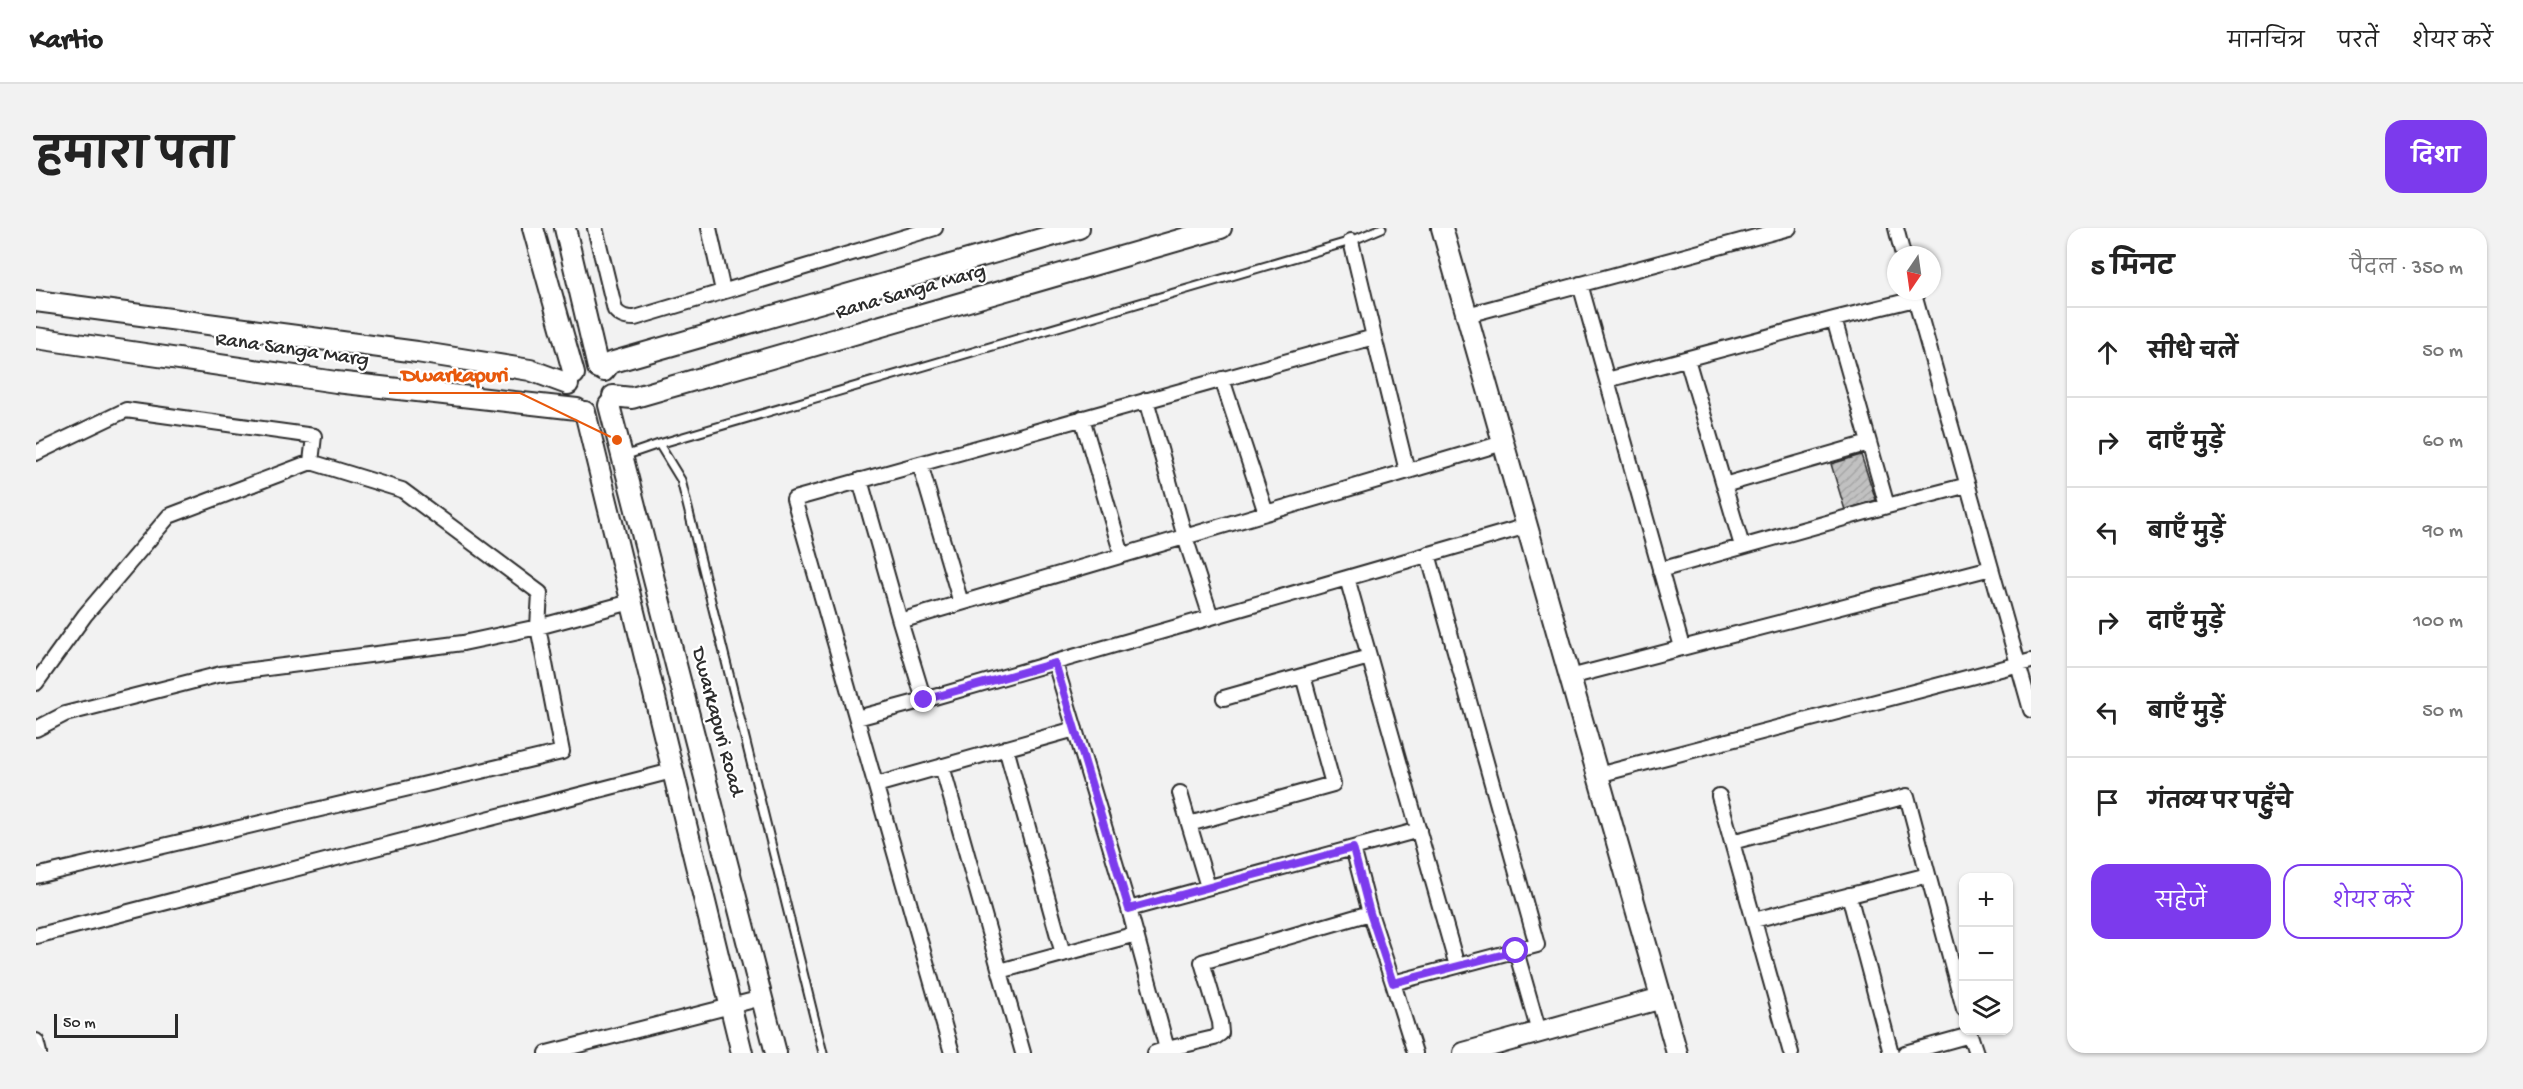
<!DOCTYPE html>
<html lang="hi">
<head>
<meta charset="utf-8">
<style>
  body { margin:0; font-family:"Gochi Hand","Playpen Sans Deva",sans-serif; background:#f2f2f2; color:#222 }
  .controls { position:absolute; right:18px; bottom:18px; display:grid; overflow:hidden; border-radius:12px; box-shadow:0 2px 4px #0004 }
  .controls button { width:54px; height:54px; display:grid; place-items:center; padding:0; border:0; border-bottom:2px solid #e0e0e0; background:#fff; color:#222; font:30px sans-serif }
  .compass { position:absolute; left:1851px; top:18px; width:54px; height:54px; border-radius:50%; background:#fff; box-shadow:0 2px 4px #0004; rotate:193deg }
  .scale { position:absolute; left:18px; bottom:15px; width:124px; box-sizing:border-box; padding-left:6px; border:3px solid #2b2b2b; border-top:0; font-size:16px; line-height:21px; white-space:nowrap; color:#2b2b2b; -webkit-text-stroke:4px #fff; paint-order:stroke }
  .stop { position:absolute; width:18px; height:18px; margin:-14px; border:4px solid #7c3aed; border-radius:50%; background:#fff }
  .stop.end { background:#7c3aed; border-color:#fff; box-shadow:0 2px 6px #0008 }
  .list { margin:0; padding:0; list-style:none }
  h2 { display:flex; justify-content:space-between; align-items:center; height:78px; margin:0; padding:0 24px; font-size:26px }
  h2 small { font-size:20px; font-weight:400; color:#767676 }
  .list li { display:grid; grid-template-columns:39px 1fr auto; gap:18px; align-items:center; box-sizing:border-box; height:90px; padding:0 24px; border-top:2px solid #e0e0e0 }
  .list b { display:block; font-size:22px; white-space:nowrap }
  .list em { font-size:20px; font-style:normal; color:#767676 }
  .actions { display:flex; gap:12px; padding:18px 24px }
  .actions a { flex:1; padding:14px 0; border:2px solid #7c3aed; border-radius:18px; text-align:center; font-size:21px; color:#7c3aed }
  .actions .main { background:#7c3aed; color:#fff }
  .icon { flex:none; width:33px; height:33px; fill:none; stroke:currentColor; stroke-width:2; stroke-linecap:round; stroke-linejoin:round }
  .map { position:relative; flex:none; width:1995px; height:825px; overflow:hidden; border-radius:18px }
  header { display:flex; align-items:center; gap:36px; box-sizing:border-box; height:84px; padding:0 30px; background:#fff; border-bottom:2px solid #e0e0e0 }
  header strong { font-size:28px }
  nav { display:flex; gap:33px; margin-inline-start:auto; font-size:21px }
  .intro { display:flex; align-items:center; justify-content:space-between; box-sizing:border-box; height:144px; padding:0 36px }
  h1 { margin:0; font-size:42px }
  .button { padding:15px 27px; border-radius:18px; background:#7c3aed; color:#fff; font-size:21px; font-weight:700 }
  main { display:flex; gap:36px; padding:0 36px }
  aside { flex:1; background:#fff; border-radius:18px; box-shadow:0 2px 4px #0004 }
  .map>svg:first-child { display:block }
</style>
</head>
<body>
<header>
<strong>Kartio</strong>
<nav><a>मानचित्र</a><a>परतें</a><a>शेयर करें</a></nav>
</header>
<div class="intro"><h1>हमारा पता</h1><a class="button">दिशा</a></div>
<main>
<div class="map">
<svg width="1995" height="825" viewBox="0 0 1995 825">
  <defs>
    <pattern id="building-hatch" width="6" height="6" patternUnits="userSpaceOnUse" patternTransform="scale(1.5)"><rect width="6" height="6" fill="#c1c1c1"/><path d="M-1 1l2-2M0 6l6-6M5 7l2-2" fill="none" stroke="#a6a6a6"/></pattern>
  </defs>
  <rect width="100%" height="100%" fill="#f2f2f2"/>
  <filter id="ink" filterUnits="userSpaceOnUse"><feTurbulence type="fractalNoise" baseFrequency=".0167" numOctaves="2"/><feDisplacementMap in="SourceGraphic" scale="12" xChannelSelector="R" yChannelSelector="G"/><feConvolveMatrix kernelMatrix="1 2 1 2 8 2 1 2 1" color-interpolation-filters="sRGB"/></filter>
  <g filter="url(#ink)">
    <!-- building -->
    <path fill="url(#building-hatch)" stroke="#2b2b2b" stroke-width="1.5" d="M1825,227L1840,272L1809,282L1795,236Z"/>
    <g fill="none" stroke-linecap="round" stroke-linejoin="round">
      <!-- lane casing -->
      <g stroke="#2b2b2b" stroke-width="11">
        <path id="lane" d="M623,216L1315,13L1346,0
          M588,228L623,216L645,252L787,825"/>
      </g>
      <!-- street casing -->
      <g stroke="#2b2b2b" stroke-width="18">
        <path id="street" d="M559,0L579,82C585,89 590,90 599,90L899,0
          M673,0L687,63
          M1860,0L1867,27
          M1315,13L1338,109
          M1544,56L1646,419
          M1877,63L1995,482
          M1431,87L1753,0
          M1798,91L1851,278
          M1651,131L1706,318
          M1186,151L1230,285
          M1571,152L1798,91L1879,71
          M1110,172L1149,309L1175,389
          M1046,190L1086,327
          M1467,215L864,393L888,472L1491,298
          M0,225L90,182L278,208L275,234L366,262L504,365L502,399L526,524L0,648
          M884,236L925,375
          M824,252L864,393
          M1688,257L1833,215
          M1624,342L1851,278L1932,257
          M1311,350L1421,738
          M1019,435L1093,681L1131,821L1119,825
          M1534,449L1955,340
          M0,455L49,387L133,288L275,234
          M1188,470L1333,429
          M821,490L888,472
          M0,501L29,486L185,446L427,415L502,399L595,374
          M970,520L1027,726
          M906,538L987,825
          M1562,547L1995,433
          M840,557L1039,501
          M1144,565L1153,596
          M1683,568L1755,825
          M1696,614L1871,568L1928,781
          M1317,620L1334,685L1357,755
          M1172,659L1153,596L1297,556L1267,448
          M1813,667L1855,825
          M1093,681L1383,602
          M1718,692L1892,647
          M0,708L636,543
          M1480,723L1503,804
          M964,743L1100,706
          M0,813L3,825
          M1131,821L1178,810L1185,805L1184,794L1166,734L1334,685
          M511,825L726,770
          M916,825L758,271L1338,109L1371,243
          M1379,825L1357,755L1501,717L1392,326
          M1869,825L1934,807L1940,825"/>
      </g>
      <!-- secondary casing -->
      <g stroke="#2b2b2b" stroke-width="24">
        <path id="secondary" d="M497,0L538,146
          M529,0L562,140
          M1406,0L1641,825
          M0,73L381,124L494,142L532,156
          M0,110L300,154L541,181
          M568,143L574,135L1043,0
          M577,168L596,170L1185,0
          M573,177L740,825
          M549,184L706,825
          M1428,825L1626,770"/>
      </g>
      <!-- lane -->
      <use href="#lane" stroke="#fff" stroke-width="7"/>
      <!-- street -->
      <use href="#street" stroke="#fff" stroke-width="14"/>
      <!-- secondary -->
      <use href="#secondary" stroke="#fff" stroke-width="20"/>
    </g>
  </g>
  <g fill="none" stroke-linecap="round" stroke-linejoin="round" filter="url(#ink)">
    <!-- route -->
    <path stroke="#7c3aed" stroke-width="8" d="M888,472L1019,435L1093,681L1317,620L1334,685L1357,755L1480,723"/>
  </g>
  <g text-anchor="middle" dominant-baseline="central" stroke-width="4.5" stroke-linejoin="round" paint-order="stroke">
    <!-- street labels -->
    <g font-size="21" fill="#2b2b2b" stroke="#fff">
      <text transform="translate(875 65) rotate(-16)">Rana Sanga Marg</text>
      <text transform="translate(256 123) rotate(8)">Rana Sanga Marg</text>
      <text transform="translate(680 494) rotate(75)">Dwarkapuri Road</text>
    </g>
  </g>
  <!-- callouts -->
  <path fill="none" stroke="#e8590c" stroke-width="2" d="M581 212L484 165H353"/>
  <circle fill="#e8590c" stroke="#fff" stroke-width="2" cx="581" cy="212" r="6"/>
  <g font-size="22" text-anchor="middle" font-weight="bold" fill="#e8590c" stroke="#fff" stroke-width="4.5" stroke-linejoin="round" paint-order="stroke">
    <text x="419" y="153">Dwarkapuri</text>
  </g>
</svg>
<div class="controls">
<button>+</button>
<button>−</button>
<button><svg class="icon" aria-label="layers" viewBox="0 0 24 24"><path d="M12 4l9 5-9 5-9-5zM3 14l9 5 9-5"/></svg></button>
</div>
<svg class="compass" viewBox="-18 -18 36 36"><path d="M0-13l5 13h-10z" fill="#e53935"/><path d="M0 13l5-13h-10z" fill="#767676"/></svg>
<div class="scale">50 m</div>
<div class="stop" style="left:1480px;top:723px"></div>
<div class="stop end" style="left:888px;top:472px"></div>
</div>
<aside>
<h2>5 मिनट<small>पैदल · 350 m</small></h2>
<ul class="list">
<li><svg class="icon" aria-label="ahead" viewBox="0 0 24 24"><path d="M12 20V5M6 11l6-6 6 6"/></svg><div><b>सीधे चलें</b></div><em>50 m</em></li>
<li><svg class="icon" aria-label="right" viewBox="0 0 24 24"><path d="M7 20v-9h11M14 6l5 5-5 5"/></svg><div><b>दाएँ मुड़ें</b></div><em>60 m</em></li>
<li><svg class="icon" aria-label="left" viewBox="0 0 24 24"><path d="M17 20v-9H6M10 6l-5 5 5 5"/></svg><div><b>बाएँ मुड़ें</b></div><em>90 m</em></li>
<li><svg class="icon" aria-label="right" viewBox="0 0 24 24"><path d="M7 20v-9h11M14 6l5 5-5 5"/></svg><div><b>दाएँ मुड़ें</b></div><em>100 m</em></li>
<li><svg class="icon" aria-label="left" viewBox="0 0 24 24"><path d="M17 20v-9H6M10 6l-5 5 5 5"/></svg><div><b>बाएँ मुड़ें</b></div><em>50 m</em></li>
<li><svg class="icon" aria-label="arrive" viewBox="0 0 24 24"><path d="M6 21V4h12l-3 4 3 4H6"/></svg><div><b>गंतव्य पर पहुँचे</b></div></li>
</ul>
<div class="actions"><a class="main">सहेजें</a><a>शेयर करें</a></div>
</aside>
</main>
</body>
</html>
